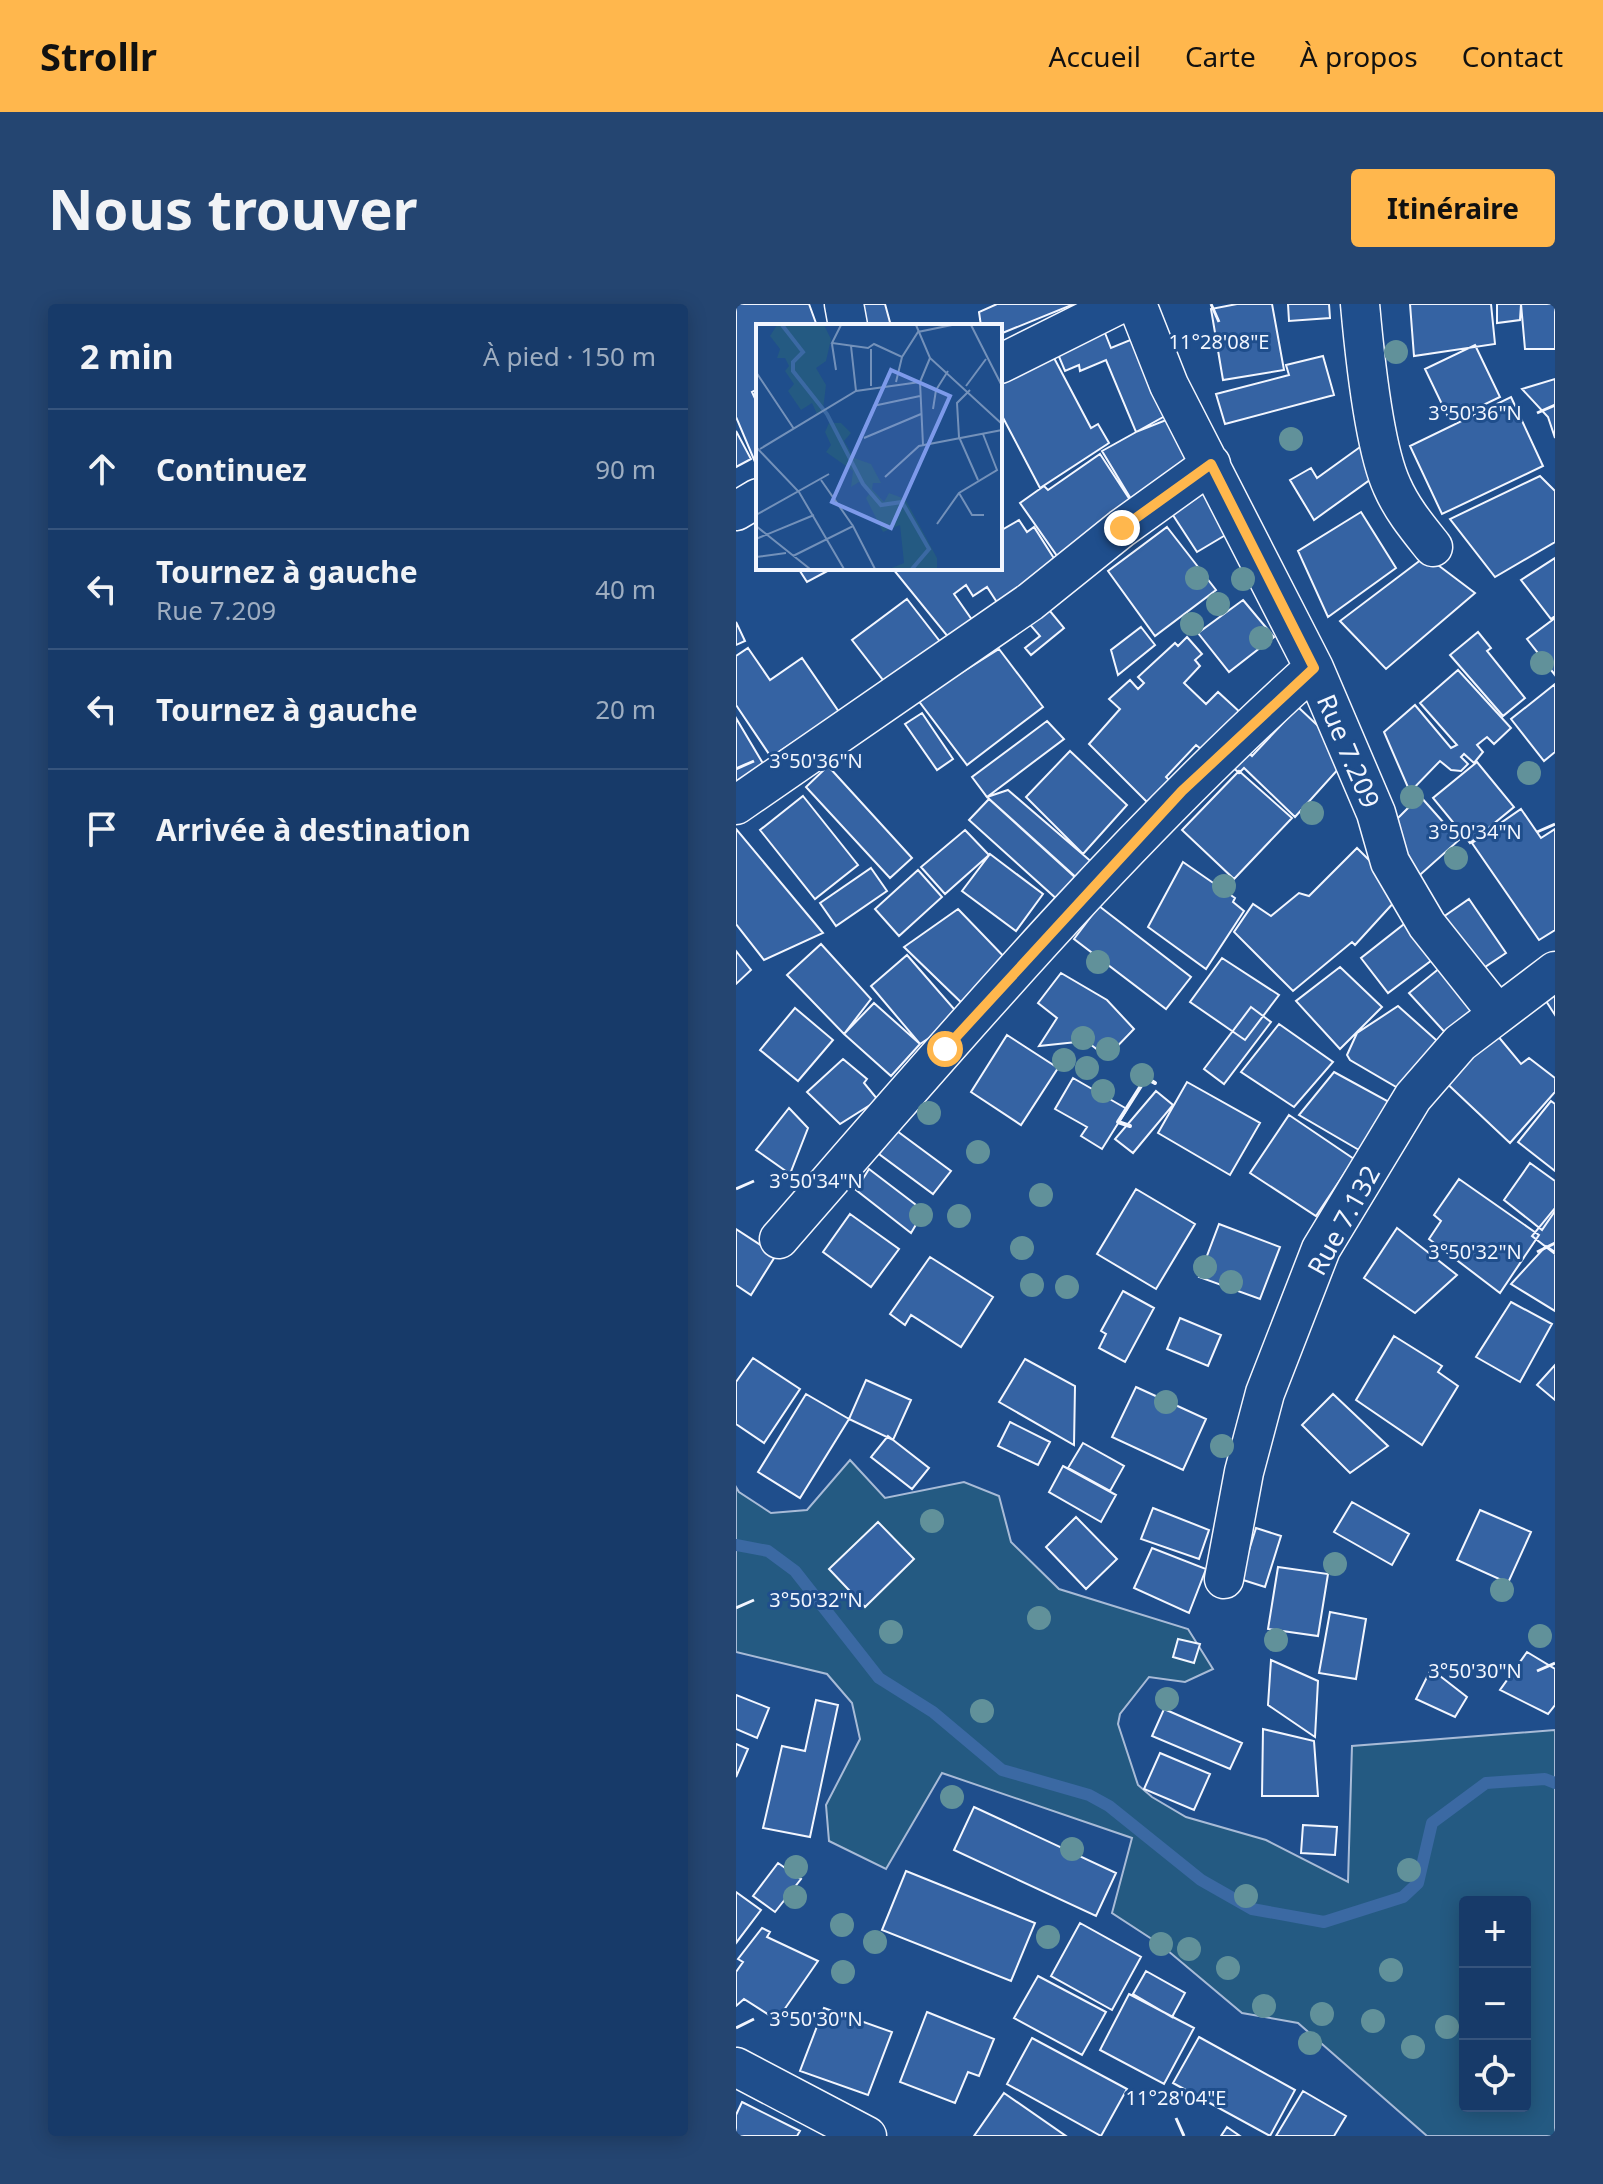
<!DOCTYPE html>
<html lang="fr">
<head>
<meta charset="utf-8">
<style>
  body { margin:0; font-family:"Noto Sans",sans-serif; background:#244571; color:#f1f3f6 }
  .controls { position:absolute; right:24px; bottom:24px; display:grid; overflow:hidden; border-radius:8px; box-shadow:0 4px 20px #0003 }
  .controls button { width:72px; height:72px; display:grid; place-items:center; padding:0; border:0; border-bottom:2px solid #36547d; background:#173a69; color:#f1f3f6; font:40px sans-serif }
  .stop { position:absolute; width:24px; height:24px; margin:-18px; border:6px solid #ffb74d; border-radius:50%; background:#fff }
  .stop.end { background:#ffb74d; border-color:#fff; box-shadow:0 2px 8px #0008 }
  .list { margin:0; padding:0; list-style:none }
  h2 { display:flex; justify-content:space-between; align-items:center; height:104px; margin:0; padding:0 32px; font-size:34px }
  h2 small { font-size:26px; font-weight:400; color:#9eadc0 }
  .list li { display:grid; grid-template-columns:52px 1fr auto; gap:24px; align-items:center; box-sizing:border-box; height:120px; padding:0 32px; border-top:2px solid #36547d }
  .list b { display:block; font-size:30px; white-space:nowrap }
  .list p { margin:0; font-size:26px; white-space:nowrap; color:#9eadc0 }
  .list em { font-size:26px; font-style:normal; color:#9eadc0 }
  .icon { flex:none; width:44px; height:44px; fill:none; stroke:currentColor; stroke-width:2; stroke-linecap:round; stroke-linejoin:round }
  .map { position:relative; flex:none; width:819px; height:1832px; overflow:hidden; border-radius:8px }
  header { display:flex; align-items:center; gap:48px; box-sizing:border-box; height:112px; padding:0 40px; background:#ffb74d; color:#111 }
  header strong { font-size:38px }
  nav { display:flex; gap:44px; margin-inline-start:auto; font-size:28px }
  .intro { display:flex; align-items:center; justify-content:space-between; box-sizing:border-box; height:192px; padding:0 48px }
  h1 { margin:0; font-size:56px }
  .button { padding:20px 36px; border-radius:8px; background:#ffb74d; color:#111; font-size:28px; font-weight:700 }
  main { display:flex; gap:48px; padding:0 48px }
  aside { flex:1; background:#173a69; border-radius:8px; box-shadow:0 4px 20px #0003 }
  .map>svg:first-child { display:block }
</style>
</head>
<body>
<header>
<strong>Strollr</strong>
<nav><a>Accueil</a><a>Carte</a><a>À propos</a><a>Contact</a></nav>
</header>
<div class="intro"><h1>Nous trouver</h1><a class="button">Itinéraire</a></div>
<main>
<aside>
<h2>2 min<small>À pied · 150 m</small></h2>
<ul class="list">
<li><svg class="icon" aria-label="ahead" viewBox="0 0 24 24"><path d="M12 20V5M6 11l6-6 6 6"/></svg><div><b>Continuez</b></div><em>90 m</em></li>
<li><svg class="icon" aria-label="left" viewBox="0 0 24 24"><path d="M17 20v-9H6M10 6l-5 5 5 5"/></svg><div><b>Tournez à gauche</b><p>Rue 7.209</p></div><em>40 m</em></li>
<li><svg class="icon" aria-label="left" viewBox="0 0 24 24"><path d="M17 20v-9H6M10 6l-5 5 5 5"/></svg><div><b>Tournez à gauche</b></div><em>20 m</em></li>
<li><svg class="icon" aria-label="arrive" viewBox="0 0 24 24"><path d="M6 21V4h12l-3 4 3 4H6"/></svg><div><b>Arrivée à destination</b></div></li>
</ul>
</aside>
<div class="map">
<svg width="819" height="1832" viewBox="0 0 819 1832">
  <rect width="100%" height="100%" fill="#1f4e8c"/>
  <!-- green -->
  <path fill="#245a82" stroke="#a8bbd7" stroke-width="2" fill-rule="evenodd" d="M114,1156L149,1194L228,1178L263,1192L275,1238L323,1285L452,1325L477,1365L449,1378L413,1373L384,1410L382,1420L402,1481L416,1493L450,1513L530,1536L612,1578L616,1442L819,1426V1832H691L562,1719L506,1709L425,1641L376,1609L396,1534L206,1469L150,1565L93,1537L90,1501L124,1435L116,1399L91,1370L0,1348V1183L3,1188L35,1209L71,1206ZM729,1598H789V1802H729Z"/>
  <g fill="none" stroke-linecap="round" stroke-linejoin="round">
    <!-- stream -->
    <path stroke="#3b69a3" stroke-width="12" d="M0,1241L32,1247L59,1267L143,1374L197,1408L266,1466L353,1491L373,1502L465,1576L516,1605L588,1618L667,1593L682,1579L696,1519L750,1479L809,1475L819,1479"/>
  </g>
  <!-- building -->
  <path fill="#3563a3" stroke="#f2f6ff" stroke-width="2" d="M0,0H73L81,22H22V85L16,88L22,101V165L0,113Z
    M122,0H149L155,22H127Z
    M261,0H338L264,30V22H245L243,8Z
    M501,0H536L548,66L487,76L475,5Z
    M552,0H593L594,14L553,17Z
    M674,0H755L759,40L678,52Z
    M761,0H785L784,16L761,19Z
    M785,0H819V45H789Z
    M367,24L375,44L404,32L438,113L400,128L370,56L344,67L343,61L329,67L319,43Z
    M739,41L764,93L714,117L689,65Z
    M317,52L355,124L362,120L373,139L304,184L264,108V80Z
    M587,52L598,91L489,120L480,90L553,71L550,61Z
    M819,75V134L812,113L786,85Z
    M775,93L807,162L706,210L674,142Z
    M429,112L457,159L398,200L366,147Z
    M0,127L15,155L0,163Z
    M631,138L642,170L578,216L554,176L575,164L581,174Z
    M364,150L398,202L326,259L284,199L308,182L312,186Z
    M804,172L819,187V238L759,273L714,215Z
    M474,176L503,223L461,248L431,202Z
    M625,208L660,264L592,313L562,247Z
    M283,216L291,228L298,223L326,267L264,303L251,283L237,292L230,281L218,290L241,323L217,339L157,265L264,264V227Z
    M431,223L480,286L419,332L372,267Z
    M690,252L739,289L650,365L604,317Z
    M819,254V312L815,315L785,276Z
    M62,264H97L71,278Z
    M171,295L209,344L154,385L116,336Z
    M507,296L538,333L493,368L462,329Z
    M309,301L328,324L295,351L289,344L304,332L290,316Z
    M819,314V371L791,335Z
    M0,318L9,337L0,341Z
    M405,323L419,341L382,371L375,346Z
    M742,328L755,344L751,347L789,394L767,412L714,351Z
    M451,333L466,350L459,356L464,362L448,379L470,400L482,388L506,410L470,449L460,441L430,473L437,480L416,503L353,440L384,405L373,395L394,376L402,385L408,379L402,373L439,339L442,342Z
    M12,344L34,376L66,354L103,408L35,453L0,401V352Z
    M263,345L307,403L231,461L182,396Z
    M722,366L775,424L758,440L751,433L741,441L747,448L738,459L728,450L725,453L732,460L725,467L715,466L704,457L674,488L648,428L679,401L715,444L721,441L684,399Z
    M819,380V448L808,457L775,415Z
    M562,403L614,452L559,513L508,464L503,469L487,454L503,440L516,452Z
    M186,409L217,455L201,466L169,420Z
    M0,414L32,468L0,487Z
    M311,417L328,435L251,493L236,473Z
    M334,447L391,501L347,550L290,493Z
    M741,458L778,503L734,539L697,494Z
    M92,462L176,554L154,574L70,483Z
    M503,467L556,514L498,575L446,526Z
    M272,486L358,560L343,576L251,493Z
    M67,492L122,561L79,595L24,526Z
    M684,492L723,536L676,578L649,527Z
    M253,495L342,576L323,597L233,516Z
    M785,505L805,534L819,525V626L803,636L736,539Z
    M0,525L87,629L28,656L0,620Z
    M229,526L253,551L209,590L185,563Z
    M621,544L651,574L661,595L619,641L616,638L557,687L498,628L517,600L535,612L563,589L573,592Z
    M254,550L307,590L280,627L226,587Z
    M447,558L499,594L497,598L508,607L470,665L412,623Z
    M135,564L151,587L100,622L84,599Z
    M182,566L206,593L163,632L139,605Z
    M733,595L770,649L737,671L700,618Z
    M363,602L455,673L430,705L338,635Z
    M222,605L275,660L231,704L168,643Z
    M672,617L700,653L652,689L625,654Z
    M85,640L135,695L108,730L51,671Z
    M0,647L15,666L0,680Z
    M171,651L225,713L184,740L135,682Z
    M486,654L543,691L509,736L454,698Z
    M710,659L745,710L715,735L673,689Z
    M604,663L646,703L604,745L560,697Z
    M325,669L371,696L398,725L371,753L350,737L303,742L321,714L302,699Z
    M819,691V711L810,697Z
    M138,699L184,740L155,772L108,730Z
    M662,702L708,743L662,784L614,756L611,751L621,729Z
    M515,703L535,718L488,780L468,765Z
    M59,704L97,736L62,777L24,746Z
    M543,720L597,758L558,803L505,768Z
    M756,725L785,760L793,754L819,774V788L774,839L703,772Z
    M271,731L322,764L285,821L235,788Z
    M107,755L131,775L128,779L142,796L104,820L71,788Z
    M598,768L655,799L623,846L563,811Z
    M337,774L391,805L366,845L345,832L351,823L319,805Z
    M451,778L524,819L494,871L422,829Z
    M420,787L437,801L397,849L379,835Z
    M815,797L819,800V867L782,838Z
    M53,804L72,824L54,870L20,846Z
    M553,811L618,855L580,912L514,869Z
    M161,827L215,867L197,890L143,850Z
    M794,859L819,877V907L806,926L768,896Z
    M133,865L188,907L175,929L120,886Z
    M723,875L803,931L764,989L693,935L705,917L698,911Z
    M400,885L459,920L420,985L361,950Z
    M819,904V950L796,932Z
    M114,910L163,945L135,983L87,948Z
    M483,920L544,943L524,995L463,973Z
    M661,924L721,971L679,1009L628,974Z
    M0,925L40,951L15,991L0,981Z
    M810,942L819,948V1007L775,980Z
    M194,953L257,993L225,1043L175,1011L169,1021L154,1010Z
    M387,987L418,1004L389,1058L363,1044L370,1030L365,1027Z
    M775,998L816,1020L784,1078L740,1053Z
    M444,1014L485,1031L472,1062L431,1045Z
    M658,1032L706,1062L702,1068L722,1082L686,1141L620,1096Z
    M17,1054L64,1085L28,1139L0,1120V1078Z
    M289,1055L339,1082L338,1141L263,1098Z
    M819,1061V1096L801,1081Z
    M130,1076L175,1096L157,1136L113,1115Z
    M400,1083L470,1115L447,1166L376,1133Z
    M70,1090L113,1115L64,1194L22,1168Z
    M597,1090L652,1142L614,1169L566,1121Z
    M274,1118L314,1138L302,1161L262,1142Z
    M152,1132L193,1164L176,1185L135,1153Z
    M347,1139L388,1162L374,1187L332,1164Z
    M327,1162L380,1191L365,1218L313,1188Z
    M616,1198L673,1230L656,1261L598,1228Z
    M417,1204L473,1226L463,1255L405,1235Z
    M744,1206L795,1228L772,1279L721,1256Z
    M340,1213L381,1255L350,1285L310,1243Z
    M142,1218L178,1255L129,1303L93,1265Z
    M520,1224L545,1232L529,1283L504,1275Z
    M416,1244L470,1265L453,1309L398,1284Z
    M542,1263L592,1270L582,1332L532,1325Z
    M594,1308L630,1315L620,1375L583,1369Z
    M442,1335L464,1340L458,1359L437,1353Z
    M791,1348L819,1365V1401L812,1410L764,1386Z
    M535,1356L582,1377L579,1433L532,1401Z
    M695,1365L731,1393L719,1413L680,1395Z
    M0,1391L33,1404L21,1434L0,1425Z
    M80,1396L102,1401L74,1533L27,1524L46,1442L69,1447Z
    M428,1405L506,1439L494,1465L416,1432Z
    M527,1425L578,1437L582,1492H526Z
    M0,1440L12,1445L0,1473Z
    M424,1449L474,1470L458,1506L408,1485Z
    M238,1503L380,1569L360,1612L218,1546Z
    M567,1521L601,1523L599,1551L565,1549Z
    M42,1559L65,1575L39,1608L17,1592Z
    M170,1567L299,1619L275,1677L146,1626Z
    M0,1588L25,1606L0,1639Z
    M344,1619L405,1653L376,1706L315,1672Z
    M26,1624L34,1628L31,1633L82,1657L41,1716L8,1695L0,1702V1668L7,1658L2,1655Z
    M410,1667L449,1689L436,1713L397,1690Z
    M302,1672L370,1708L346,1751L278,1714Z
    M393,1690L458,1724L428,1780L364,1746Z
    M88,1704L156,1728L132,1791L64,1767Z
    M191,1708L258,1735L243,1772L232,1768L219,1799L164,1778Z
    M463,1733L559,1786L534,1832L437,1779Z
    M296,1734L391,1785L365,1832L271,1780Z
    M567,1787L610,1812L598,1832H540Z
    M268,1789L330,1832H238Z
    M6,1798L64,1827L61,1832H0V1811Z
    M491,1823L504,1832H485Z"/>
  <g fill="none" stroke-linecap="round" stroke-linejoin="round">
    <!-- street casing -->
    <g stroke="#f2f6ff" stroke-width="41">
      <path id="street" d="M108,0L112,22
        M401,0L433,81L578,364L640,509L654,558L691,621L761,709
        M624,0C628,45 638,143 656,182C666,205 681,223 697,243
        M264,60L384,0
        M0,207L22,194
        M0,501L294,298L386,224L475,160
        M43,935C214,739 384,538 578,364
        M488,1275L508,1168L529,1089L585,945L677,793L724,739L819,667
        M0,1763L131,1832"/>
    </g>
    <!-- street -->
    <use href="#street" stroke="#1f4e8c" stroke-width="38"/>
    <!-- wall -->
    <path stroke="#f2f6ff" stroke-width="4" d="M394,822L382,818L410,774L419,779"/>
  </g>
  <!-- trees -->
  <g fill="#61919a">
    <circle cx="660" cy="48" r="12"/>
    <circle cx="555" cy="135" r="12"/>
    <circle cx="461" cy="274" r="12"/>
    <circle cx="507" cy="275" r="12"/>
    <circle cx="482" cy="300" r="12"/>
    <circle cx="456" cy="320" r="12"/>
    <circle cx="525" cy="334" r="12"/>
    <circle cx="806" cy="359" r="12"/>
    <circle cx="793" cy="469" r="12"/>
    <circle cx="676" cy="493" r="12"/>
    <circle cx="576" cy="509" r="12"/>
    <circle cx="720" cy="554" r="12"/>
    <circle cx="488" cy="582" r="12"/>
    <circle cx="362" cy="658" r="12"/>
    <circle cx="347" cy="734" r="12"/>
    <circle cx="372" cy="745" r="12"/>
    <circle cx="328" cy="756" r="12"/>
    <circle cx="351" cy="764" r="12"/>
    <circle cx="406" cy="771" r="12"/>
    <circle cx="367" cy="787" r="12"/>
    <circle cx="193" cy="809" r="12"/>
    <circle cx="242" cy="848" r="12"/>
    <circle cx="305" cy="891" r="12"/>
    <circle cx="185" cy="911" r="12"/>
    <circle cx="223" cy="912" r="12"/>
    <circle cx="286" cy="944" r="12"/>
    <circle cx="469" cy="963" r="12"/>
    <circle cx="495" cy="978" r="12"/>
    <circle cx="296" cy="981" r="12"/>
    <circle cx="331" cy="983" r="12"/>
    <circle cx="430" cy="1098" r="12"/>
    <circle cx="486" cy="1142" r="12"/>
    <circle cx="196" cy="1217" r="12"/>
    <circle cx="599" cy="1260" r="12"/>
    <circle cx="766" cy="1286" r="12"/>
    <circle cx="303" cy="1314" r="12"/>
    <circle cx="155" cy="1328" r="12"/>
    <circle cx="804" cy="1332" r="12"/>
    <circle cx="540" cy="1336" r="12"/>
    <circle cx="431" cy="1395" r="12"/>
    <circle cx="246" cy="1407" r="12"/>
    <circle cx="216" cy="1493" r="12"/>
    <circle cx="336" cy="1545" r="12"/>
    <circle cx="60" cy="1563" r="12"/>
    <circle cx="673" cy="1566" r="12"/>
    <circle cx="510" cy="1592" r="12"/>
    <circle cx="59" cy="1593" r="12"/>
    <circle cx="106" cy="1621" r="12"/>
    <circle cx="312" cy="1633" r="12"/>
    <circle cx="139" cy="1638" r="12"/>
    <circle cx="425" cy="1640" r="12"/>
    <circle cx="453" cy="1645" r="12"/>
    <circle cx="492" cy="1664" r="12"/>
    <circle cx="655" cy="1666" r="12"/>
    <circle cx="107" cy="1668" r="12"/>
    <circle cx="528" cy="1702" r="12"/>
    <circle cx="586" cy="1710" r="12"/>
    <circle cx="637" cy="1717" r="12"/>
    <circle cx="711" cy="1723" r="12"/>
    <circle cx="574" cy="1739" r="12"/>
    <circle cx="677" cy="1743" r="12"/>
  </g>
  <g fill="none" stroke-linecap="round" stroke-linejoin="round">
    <!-- route -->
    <path stroke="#ffb74d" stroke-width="10" d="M209,745L446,487L578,364L475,160L386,224"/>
  </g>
  <!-- ticks -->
  <path fill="none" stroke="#f2f6ff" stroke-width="3" d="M475,0L483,18M801,109L819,101M0,465L18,457M801,528L819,520M0,885L18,877M801,948L819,939M0,1304L18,1296M801,1367L819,1359M0,1724L18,1715M440,1814L448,1832"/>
  <g text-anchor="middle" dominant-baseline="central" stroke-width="6" stroke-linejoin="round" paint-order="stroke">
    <!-- street labels -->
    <g font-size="26" fill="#f2f6ff" stroke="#1f4e8c">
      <text transform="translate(613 447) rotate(67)">Rue 7.209</text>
      <text transform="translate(607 916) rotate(-61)">Rue 7.132</text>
    </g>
  </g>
  <!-- overview -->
  <g transform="translate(20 20)">
    <rect width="246" height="246" fill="#1f4e8c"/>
    <path d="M21,1H68L75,15L70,37L60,44L70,61L67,86L61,90L56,79L45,86L32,67L38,60L29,47L33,42L29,34H21L24,25L14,12ZM73,99H85L95,109L88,117L98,134L115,140L125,159H117L116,165L128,178L133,169L149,175L181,234V245H133L148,239L144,201L127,208L110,174L114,169L103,158L95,163L97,147L70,128L75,121L69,108Z" fill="#245a82"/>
    <path fill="none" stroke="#3b69a3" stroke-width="4" d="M26,1L47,28L37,38V47L71,90L107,160L125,181L146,178L173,225L156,245"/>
    <path fill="none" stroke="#7391ba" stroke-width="2" d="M85,1L76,19L112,24L118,20L146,33L162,8L196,1M160,1L174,34L246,100M215,1L246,62M76,20L80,46M95,22L100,67M115,25V62M0,48L38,105M140,58L146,33M210,62L230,35M214,66L201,79L203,113L222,156M117,82L164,72M177,85L180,66L192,47M108,114L165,90M167,121L164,58L174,34M0,123L43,168L88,245M4,125L100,67L164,58M129,153L163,122L246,106M65,156L97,202M203,169L216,191H228M0,191L73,150M181,200L203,169L241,146L227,110M0,202L54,245M0,215L58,191M37,232L97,202L119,245M0,233L30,229"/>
    <path fill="#7d9aea" fill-opacity="0.15" stroke="#7d9aea" stroke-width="4" d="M135,46L194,72L135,204L76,178Z"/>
    <rect width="246" height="246" fill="none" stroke="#f2f6ff" stroke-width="4"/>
  </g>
  <g font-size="20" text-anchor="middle" fill="#f2f6ff" stroke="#1f4e8c" stroke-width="6" stroke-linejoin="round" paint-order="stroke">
    <text x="483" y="45">11°28'08"E</text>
    <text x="739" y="116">3°50'36"N</text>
    <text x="80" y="464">3°50'36"N</text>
    <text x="739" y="535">3°50'34"N</text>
    <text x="80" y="884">3°50'34"N</text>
    <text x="739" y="955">3°50'32"N</text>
    <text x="80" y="1303">3°50'32"N</text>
    <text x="739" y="1374">3°50'30"N</text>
    <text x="80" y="1722">3°50'30"N</text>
    <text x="440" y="1801">11°28'04"E</text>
  </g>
</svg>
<div class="controls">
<button>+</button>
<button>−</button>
<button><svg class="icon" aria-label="locate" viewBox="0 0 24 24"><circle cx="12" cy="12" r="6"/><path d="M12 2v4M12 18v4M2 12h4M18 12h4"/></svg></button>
</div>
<div class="stop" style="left:209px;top:745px"></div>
<div class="stop end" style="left:386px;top:224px"></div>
</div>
</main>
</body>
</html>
